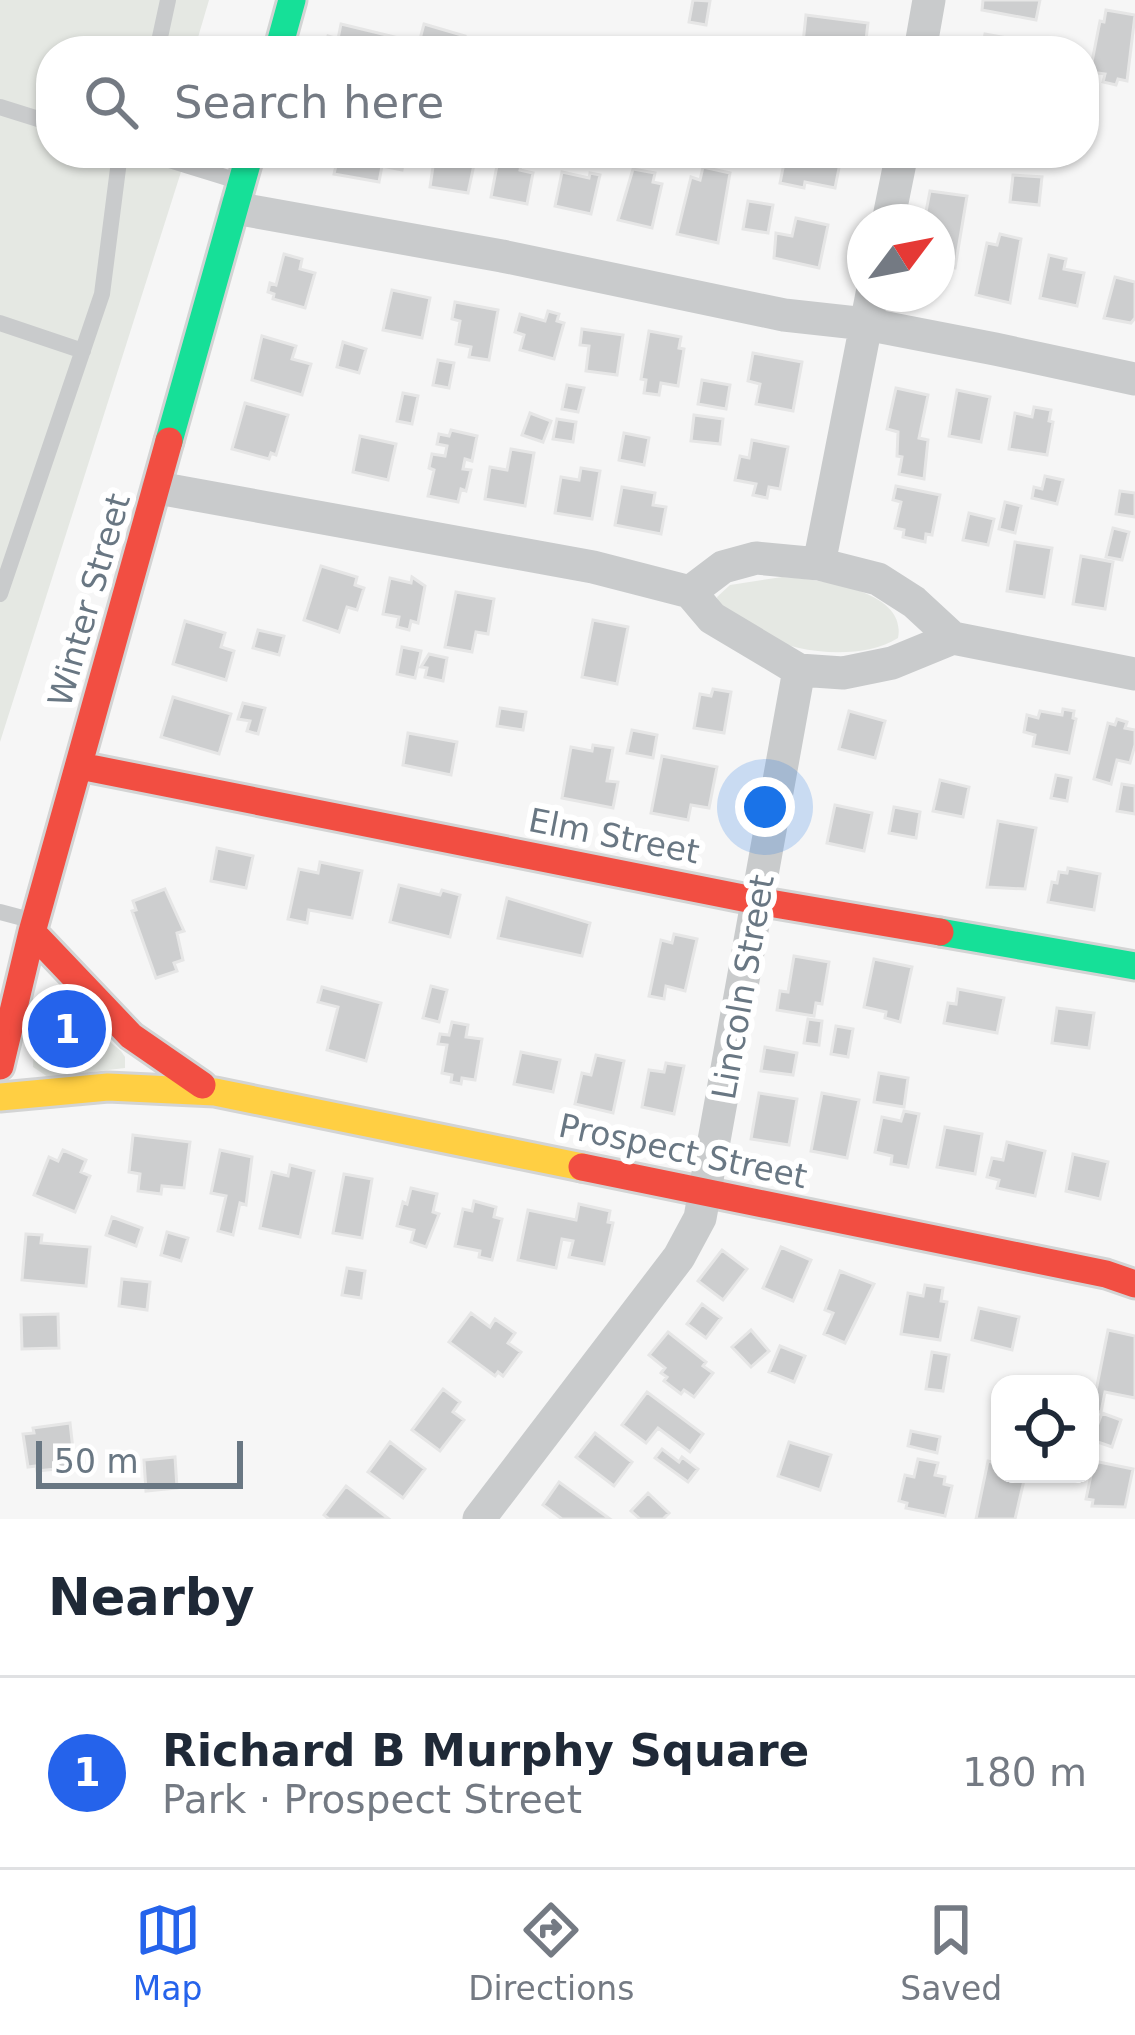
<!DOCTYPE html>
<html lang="en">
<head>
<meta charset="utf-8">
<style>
  body { margin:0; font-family:"DejaVu Sans",sans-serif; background:#f2f2f3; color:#1f2937 }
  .controls { position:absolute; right:36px; bottom:36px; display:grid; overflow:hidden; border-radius:24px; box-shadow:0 3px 9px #0004 }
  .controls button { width:108px; height:108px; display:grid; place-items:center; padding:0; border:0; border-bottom:3px solid #e0e1e3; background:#fff; color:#1f2937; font:60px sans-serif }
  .compass { position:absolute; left:847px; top:204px; width:108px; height:108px; border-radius:50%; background:#fff; box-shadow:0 3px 9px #0004; rotate:58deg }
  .scale { position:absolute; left:36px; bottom:30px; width:207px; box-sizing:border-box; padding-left:12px; border:6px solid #697783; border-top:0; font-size:33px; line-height:42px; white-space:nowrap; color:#697783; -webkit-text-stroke:9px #fff; paint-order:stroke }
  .you { position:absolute; left:765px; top:807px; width:42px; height:42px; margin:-30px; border:9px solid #fff; border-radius:50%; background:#1a73e8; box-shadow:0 0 0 18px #1a73e833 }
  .badge { display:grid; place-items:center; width:78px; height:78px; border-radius:50%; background:#2563eb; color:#fff; font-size:39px; font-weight:700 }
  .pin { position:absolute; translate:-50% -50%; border:6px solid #fff; box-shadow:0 3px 12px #0006 }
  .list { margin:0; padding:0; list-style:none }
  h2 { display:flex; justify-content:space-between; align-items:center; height:156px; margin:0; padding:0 48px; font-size:51px }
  h2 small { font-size:39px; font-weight:400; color:#747a83 }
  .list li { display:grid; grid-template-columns:78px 1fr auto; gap:36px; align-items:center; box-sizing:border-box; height:192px; padding:0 48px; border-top:3px solid #e0e1e3 }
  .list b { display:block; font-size:45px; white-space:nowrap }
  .list p { margin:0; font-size:39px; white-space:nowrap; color:#747a83 }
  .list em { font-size:39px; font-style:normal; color:#747a83 }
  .icon { flex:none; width:66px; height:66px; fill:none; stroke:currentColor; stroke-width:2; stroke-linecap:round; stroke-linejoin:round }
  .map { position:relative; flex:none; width:1135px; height:1519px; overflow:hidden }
  .search { position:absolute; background:#fff; box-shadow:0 3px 9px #0004; left:36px; right:36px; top:36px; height:132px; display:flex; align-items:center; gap:30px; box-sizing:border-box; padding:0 42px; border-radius:48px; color:#747a83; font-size:45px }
  .sheet { height:348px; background:#fff }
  nav { display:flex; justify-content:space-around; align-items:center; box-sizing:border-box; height:168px; border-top:3px solid #e0e1e3; background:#fff; font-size:33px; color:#747a83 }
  nav a { display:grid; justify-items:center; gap:6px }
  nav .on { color:#2563eb }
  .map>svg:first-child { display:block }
</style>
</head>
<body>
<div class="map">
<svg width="1135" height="1519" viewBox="0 0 1135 1519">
  <rect width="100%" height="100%" fill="#f6f6f6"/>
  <!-- green -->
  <path fill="#e5e8e3" d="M0,0H209L194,51H51V153H187L0,742Z
    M782,577C816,579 908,589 898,638C861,661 795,654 757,633C743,626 730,612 718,603L717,597L730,585Z
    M56,1007L69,1008L121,1051L125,1057V1068L48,1077L33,1067C34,1046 37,1019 56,1007Z"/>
  <!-- building -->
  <path fill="#cdcecf" stroke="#e6e6e6" stroke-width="3" d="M693,0L710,1L706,25L689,22Z
    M983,0H1040L1036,20L982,10Z
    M1106,10L1135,15L1127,81L1118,79L1116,85L1103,82L1105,74L1090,72L1100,21L1104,22Z
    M806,15L868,23L865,48L839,45L837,51L803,43Z
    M341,24L399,38L396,48L404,51H324L328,36L338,39Z
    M424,24L465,36L461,51L417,50Z
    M985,34L1018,40L1016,51H976L977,45L983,46Z
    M339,153H405L402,170L382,166L379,182L334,174Z
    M435,153H471L470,159L475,160L468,193L430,187Z
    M786,153H842L835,188L805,182L804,188L780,183Z
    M499,155L522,159L520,170L533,173L527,204L491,197Z
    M703,167L730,173L718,243L677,234L691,177L700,180Z
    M633,169L655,173L653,182L662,184L652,228L618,220Z
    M562,172L589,178L590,173L600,175L591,214L555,206Z
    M1013,175L1042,177L1039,205L1010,202Z
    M930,191L967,196L955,268L937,265V222H924Z
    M748,201L773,205L768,233L743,229Z
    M796,218L828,225L819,268L774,258L776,233L792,236Z
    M1000,234L1021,239L1010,303L976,295L987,243L997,245Z
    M284,254L302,259L300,269L315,273L305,308L273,299L274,294L268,292L270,283L276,285Z
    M1049,255L1066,259L1064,269L1084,273L1077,306L1040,298Z
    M1115,277L1135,282V318L1131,323L1104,318Z
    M392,290L430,298L422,338L383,330Z
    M455,302L498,310L489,360L469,357L471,347L456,344L460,321L452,319Z
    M548,311L559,314L557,321L564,323L554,359L520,350L524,335L515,332L520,314L545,321Z
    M582,329L623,335L617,375L586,371L589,346L580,345Z
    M649,331L681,337L679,348L684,349L678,386L661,383L659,395L644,393L646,380L641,379Z
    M262,336L296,346L292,359L311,364L302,395L252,380Z
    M343,342L366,349L359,373L337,367Z
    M753,353L802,362L793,411L756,404L760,384L748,381Z
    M438,360L454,363L449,388L433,385Z
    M702,380L730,385L726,409L698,404Z
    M567,385L584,388L578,412L562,409Z
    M896,388L928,395L919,438L928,440L924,479L899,474L902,457L897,456L898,432L887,429Z
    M957,390L990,397L981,442L949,436Z
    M403,393L418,396L412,424L397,421Z
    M245,403L288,415L276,455L271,453L269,459L232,449Z
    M1034,407L1051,410L1049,421L1053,422L1047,455L1009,449L1015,413L1032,417Z
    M530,413L551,421L543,442L522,435Z
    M694,415L723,419L720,444L691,441Z
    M557,419L576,422L573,442L553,439Z
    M451,430L477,436L472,461L465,459L463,469L471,470L466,491L461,489L458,502L428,496L434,470L429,468L432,454L445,456L447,446L437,444L439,434L449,436Z
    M624,433L649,438L644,465L619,460Z
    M360,436L396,444L388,480L353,472Z
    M752,440L788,447L780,489L769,487L767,498L753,495L756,484L735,480L740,456L749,458Z
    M511,449L534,453L525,506L485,499L490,467L507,470Z
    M581,468L600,471L592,519L555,513L561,477L579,480Z
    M1045,476L1063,480L1057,504L1032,498L1034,487L1042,489Z
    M896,486L940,495L932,535L926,534L925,542L903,537L904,530L895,528L901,502L893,500Z
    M622,487L655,493L653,505L666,507L661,534L615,525Z
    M1120,491L1135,493V517L1116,514Z
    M1005,502L1021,506L1015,533L999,529Z
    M969,513L994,519L988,545L963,540Z
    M1113,528L1129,532L1122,560L1106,557Z
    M1015,542L1052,548L1044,597L1007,591Z
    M1081,556L1113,562L1105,609L1073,604Z
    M321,566L357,577L355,585L364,588L357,610L347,607L339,632L304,620Z
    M412,577L425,586L418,623L411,621L409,630L397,627L399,617L383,614L390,578L411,583Z
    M456,592L494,599L488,634L476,632L472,652L445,647Z
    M593,620L628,627L617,684L582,677Z
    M185,621L225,633L221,647L234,651L226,680L173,664Z
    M258,630L284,636L279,655L253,648Z
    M402,647L421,651L415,678L397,674Z
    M429,654L447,658L443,681L425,677L427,668L421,667Z
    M713,689L731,692L724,733L694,728L700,694L711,696Z
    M173,697L231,714L219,754L161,737Z
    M243,703L265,708L258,734L247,731L250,721L238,719Z
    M500,708L526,712L523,730L497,726Z
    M1063,709L1074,711L1073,718L1076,719L1069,753L1033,746L1035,735L1024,732L1027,715L1038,718L1040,711L1062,715Z
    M849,711L885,721L875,758L839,749Z
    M1117,719L1127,722L1125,728L1135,730V745L1130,763L1117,760L1111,784L1094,779L1108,723L1115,725Z
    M632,730L657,735L653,758L627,753Z
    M408,733L457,742L451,775L403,765Z
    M593,745L613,748L607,781L618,782L613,808L562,798L571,747L592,751Z
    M662,756L717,767L709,808L691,805L688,820L651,813Z
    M1056,775L1071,778L1067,801L1051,798Z
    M940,780L969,787L963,817L933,811Z
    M1122,784L1135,786V814L1117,811Z
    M835,805L872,813L864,851L827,843Z
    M894,807L920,812L916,838L889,833Z
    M998,821L1036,828L1025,889L987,887Z
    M217,848L253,856L246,888L211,881Z
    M320,862L362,871L352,918L309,910L307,923L288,919L299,869L318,873Z
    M1068,868L1100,874L1094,910L1048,902L1052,882L1057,883L1059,872L1067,873Z
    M399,885L440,895L442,890L460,895L450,937L390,922Z
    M165,889L184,931L177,933L183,960L174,963L177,971L156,978L132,911L136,910L133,901Z
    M507,898L590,923L582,956L498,938Z
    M674,934L697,939L685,991L666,986L664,999L649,996L661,940L672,943Z
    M794,956L829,962L822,1004L816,1003L814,1016L777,1010L780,991L788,992Z
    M874,959L912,967L900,1022L885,1018L886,1012L864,1007Z
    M431,986L447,990L439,1022L423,1018Z
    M322,987L381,1003L366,1061L327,1050L338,1007L318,1002Z
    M958,989L1004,998L997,1033L944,1023L948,1003L956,1004Z
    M1057,1008L1094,1013L1089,1048L1052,1043Z
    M808,1019L822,1021L819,1045L804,1043Z
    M452,1022L468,1025L466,1037L482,1039L475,1080L462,1078L461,1084L451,1082L452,1075L442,1073L447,1045L438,1044L440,1034L449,1035Z
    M836,1026L853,1029L848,1057L831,1054Z
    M765,1047L797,1053L793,1075L761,1071Z
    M521,1052L560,1060L553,1092L514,1084Z
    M596,1055L624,1061L613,1113L575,1104L582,1073L591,1075Z
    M666,1063L684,1066L674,1114L642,1107L649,1070L664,1072Z
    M879,1073L908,1078L904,1107L874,1102Z
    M759,1093L797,1099L789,1145L751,1139Z
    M822,1093L859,1100L847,1158L811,1151Z
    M904,1111L919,1114L908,1167L891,1164L892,1156L875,1152L882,1117L901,1121Z
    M945,1127L982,1134L975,1174L937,1167Z
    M133,1135L190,1142L184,1188L162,1186L161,1194L138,1191L140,1174L129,1172Z
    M1007,1142L1045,1151L1035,1196L997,1188L999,1180L987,1177L992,1158L1003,1160Z
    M63,1150L86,1160L81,1172L90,1176L75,1212L34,1195L49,1157L58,1161Z
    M220,1150L252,1157L246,1205L240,1203L233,1235L218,1231L226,1196L211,1193Z
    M1073,1154L1108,1162L1100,1199L1066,1191Z
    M290,1165L314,1171L300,1237L260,1228L272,1172L288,1176Z
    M344,1174L372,1179L362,1238L333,1233Z
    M411,1188L437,1194L433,1212L439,1214L426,1247L411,1242L414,1230L397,1226L403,1202L407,1204Z
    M474,1201L496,1207L494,1217L502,1219L492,1260L479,1257L480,1251L455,1246L463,1209L472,1211Z
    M579,1204L610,1211L608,1222L613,1223L604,1264L569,1257L573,1241L562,1239L556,1268L518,1260L528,1210L576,1220Z
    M112,1217L142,1228L136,1246L106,1235Z
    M167,1232L188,1238L181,1261L161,1255Z
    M26,1234L42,1235L41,1243L90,1247L86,1286L22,1280Z
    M781,1247L811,1260L793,1301L763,1288Z
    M722,1250L747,1269L723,1300L698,1281Z
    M347,1268L365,1271L361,1298L342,1295Z
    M840,1271L874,1284L845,1343L824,1334L833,1313L825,1310Z
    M122,1279L150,1282L147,1310L119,1306Z
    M925,1285L943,1288L941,1301L947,1302L940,1340L901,1334L908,1293L923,1296Z
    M702,1304L721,1318L706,1338L687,1324Z
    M979,1308L1019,1317L1012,1350L972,1340Z
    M471,1313L490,1327L495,1319L515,1333L508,1343L521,1352L503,1376L498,1372L495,1376L449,1342Z
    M58,1314L59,1348L22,1349L21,1315Z
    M751,1330L769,1351L751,1367L732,1347Z
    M1108,1330L1135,1336V1398L1105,1392L1101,1412L1092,1411Z
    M668,1332L706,1362L703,1366L713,1373L694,1397L684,1390L681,1394L664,1381L667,1377L661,1373L665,1368L649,1355Z
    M780,1346L805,1356L794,1382L769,1372Z
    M932,1352L949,1355L943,1391L926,1389Z
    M443,1389L460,1402L453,1412L464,1420L440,1451L412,1430Z
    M647,1392L703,1434L690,1452L658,1428L646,1443L622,1425Z
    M1102,1413L1121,1420L1112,1447L1092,1440Z
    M70,1423L75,1467L37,1471L36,1466L28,1467L23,1434L34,1433L33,1428Z
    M911,1431L940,1437L937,1453L908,1446Z
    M595,1433L632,1462L614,1486L576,1457Z
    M390,1442L425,1469L403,1498L368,1472Z
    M789,1442L831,1455L820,1490L778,1476Z
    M662,1449L679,1462L682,1457L698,1469L688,1482L655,1458Z
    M175,1457L177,1488L146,1491L144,1460Z
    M918,1459L938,1463L935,1475L945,1477L944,1484L952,1486L945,1516L906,1508L907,1503L899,1501L905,1475L914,1477Z
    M988,1461L1000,1464V1474L1025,1476L1015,1519H976Z
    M1094,1461L1133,1469L1125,1507L1092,1506L1093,1500L1086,1499Z
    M559,1482L610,1519H562L543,1505Z
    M346,1486L389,1519H329L324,1515Z
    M648,1493L669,1513L663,1519H640L631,1511Z"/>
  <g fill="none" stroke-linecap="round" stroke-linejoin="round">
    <!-- fast casing -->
    <g stroke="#d3d4d4" stroke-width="33">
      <path id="fast" d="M278,51L292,0
        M169,441L250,153
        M940,932L1135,966"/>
    </g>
    <!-- slow casing -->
    <g stroke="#d3d4d4" stroke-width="33">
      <path id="slow" d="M0,1097L108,1087L215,1092L582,1167"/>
    </g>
    <!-- jam casing -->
    <g stroke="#d3d4d4" stroke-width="33">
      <path id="jam" d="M80,766L758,901L940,932
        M32,932L131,1036L202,1085
        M0,1066L32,932L169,441
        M582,1167L1106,1274L1135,1284"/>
    </g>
    <!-- lane -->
    <path stroke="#c9cbcc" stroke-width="16" d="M157,51L168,0
      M0,107L51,123
      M147,153L241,182
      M0,323L83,351
      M0,594L102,294L120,153
      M0,912L34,921"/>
    <!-- street -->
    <path stroke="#c9cbcc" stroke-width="33" d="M920,51L929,0
      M235,208L502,256L784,315L866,324L995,349L1135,379
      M888,222L902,153
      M158,488L593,567L690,592L712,618L799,670L843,673L892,663L953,638
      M819,564L872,294
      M690,592L723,567L756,558L819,564L878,579L914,602L953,638L1135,674
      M479,1519L679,1257L700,1218L799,670"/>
    <!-- fast -->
    <use href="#fast" stroke="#16e098" stroke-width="27"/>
    <!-- slow -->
    <use href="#slow" stroke="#ffcf43" stroke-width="27"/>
    <!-- jam -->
    <use href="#jam" stroke="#f24e42" stroke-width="27"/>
  </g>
  <g text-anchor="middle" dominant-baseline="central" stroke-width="12" stroke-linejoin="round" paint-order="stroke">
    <!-- street labels -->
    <g font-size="33" fill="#697783" stroke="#fff">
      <text transform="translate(89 600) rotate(-74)">Winter Street</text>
      <text transform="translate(614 836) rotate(11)">Elm Street</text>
      <text transform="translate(743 987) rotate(-80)">Lincoln Street</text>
      <text transform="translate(683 1151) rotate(12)">Prospect Street</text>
    </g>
  </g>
</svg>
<div class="controls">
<button><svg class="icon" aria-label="locate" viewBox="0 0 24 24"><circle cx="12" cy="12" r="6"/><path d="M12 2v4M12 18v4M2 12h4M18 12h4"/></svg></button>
</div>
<svg class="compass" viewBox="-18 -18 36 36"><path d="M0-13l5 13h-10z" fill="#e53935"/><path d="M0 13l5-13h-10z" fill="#747a83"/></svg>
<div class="scale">50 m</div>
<div class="you"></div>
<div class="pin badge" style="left:67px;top:1029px">1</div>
<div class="search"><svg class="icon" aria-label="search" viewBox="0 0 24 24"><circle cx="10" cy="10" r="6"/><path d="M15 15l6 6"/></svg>Search here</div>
</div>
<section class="sheet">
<h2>Nearby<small></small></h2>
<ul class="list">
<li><span class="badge">1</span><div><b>Richard B Murphy Square</b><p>Park · Prospect Street</p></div><em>180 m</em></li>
</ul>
</section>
<nav>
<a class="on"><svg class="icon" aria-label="map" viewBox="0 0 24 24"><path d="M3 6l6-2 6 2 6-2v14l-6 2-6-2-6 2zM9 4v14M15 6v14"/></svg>Map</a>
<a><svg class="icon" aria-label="directions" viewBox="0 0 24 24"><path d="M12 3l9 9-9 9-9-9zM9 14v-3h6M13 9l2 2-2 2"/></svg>Directions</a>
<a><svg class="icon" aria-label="saved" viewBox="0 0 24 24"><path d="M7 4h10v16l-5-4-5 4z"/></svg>Saved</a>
</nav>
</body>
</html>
